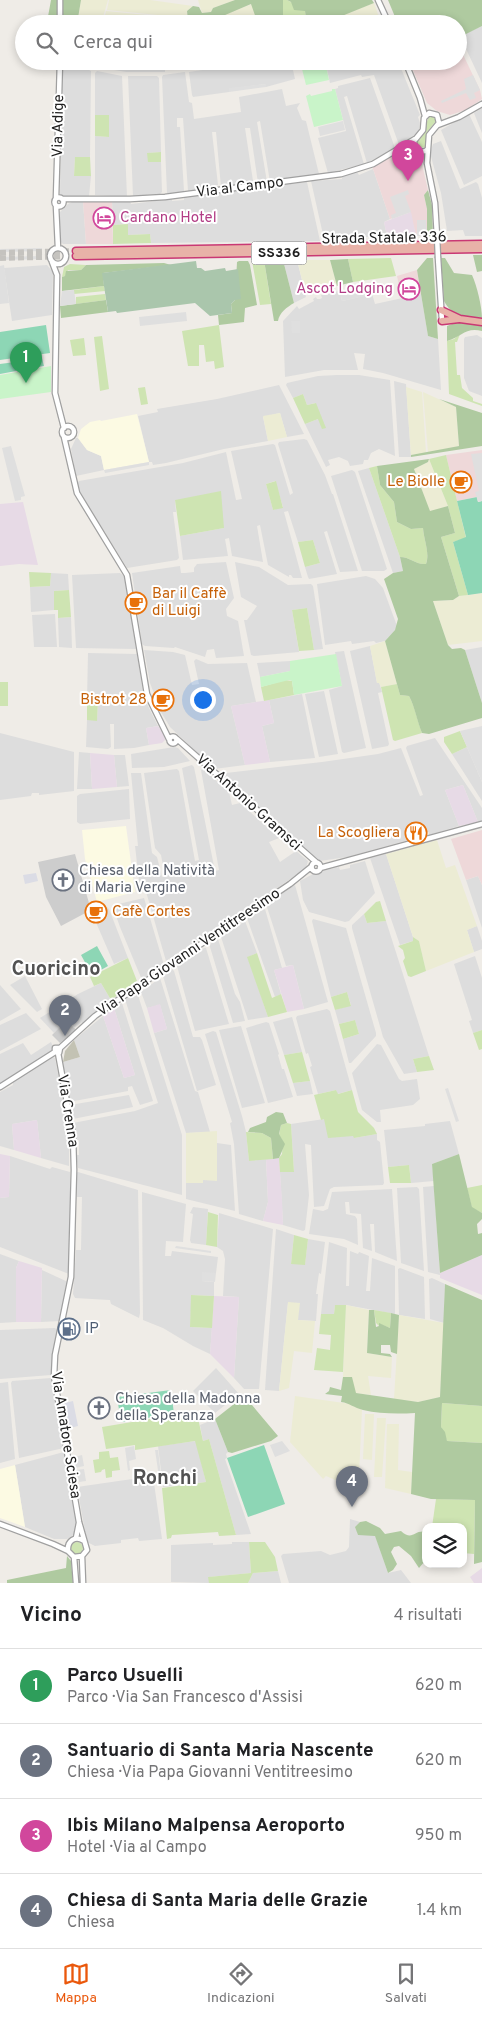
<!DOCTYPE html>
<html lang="it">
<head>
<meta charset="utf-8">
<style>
  body { margin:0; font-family:Overpass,sans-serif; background:#f6f6f6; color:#202124 }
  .controls { position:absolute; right:15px; bottom:15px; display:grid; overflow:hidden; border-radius:10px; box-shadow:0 2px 8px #0003 }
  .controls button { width:45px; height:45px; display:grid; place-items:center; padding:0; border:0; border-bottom:1px solid #e0e0e0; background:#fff; color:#202124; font:25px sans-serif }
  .you { position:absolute; left:202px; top:699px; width:18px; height:18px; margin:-12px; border:4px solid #fff; border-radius:50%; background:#1a73e8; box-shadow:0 0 0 8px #1a73e833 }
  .badge { display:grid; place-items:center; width:32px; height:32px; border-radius:50%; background:#ea580c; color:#fff; font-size:16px; font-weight:700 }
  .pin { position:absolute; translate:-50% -41px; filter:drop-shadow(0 1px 2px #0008) }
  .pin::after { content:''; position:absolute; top:26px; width:18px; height:15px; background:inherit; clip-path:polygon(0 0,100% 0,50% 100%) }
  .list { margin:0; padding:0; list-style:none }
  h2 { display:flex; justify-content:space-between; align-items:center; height:65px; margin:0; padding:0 20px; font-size:21px }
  h2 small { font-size:16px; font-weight:400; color:#757577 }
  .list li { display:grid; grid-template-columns:32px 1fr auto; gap:15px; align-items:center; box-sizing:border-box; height:75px; padding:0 20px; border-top:1px solid #e0e0e0 }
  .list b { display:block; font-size:19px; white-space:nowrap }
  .list p { margin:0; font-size:16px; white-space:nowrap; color:#757577 }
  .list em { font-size:16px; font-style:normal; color:#757577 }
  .icon { flex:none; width:28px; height:28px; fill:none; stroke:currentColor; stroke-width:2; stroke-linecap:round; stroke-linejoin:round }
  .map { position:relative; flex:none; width:482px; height:1583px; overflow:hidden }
  .search { position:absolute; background:#fff; box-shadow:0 2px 8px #0003; left:15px; right:15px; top:15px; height:55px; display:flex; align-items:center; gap:12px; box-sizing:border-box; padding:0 18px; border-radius:28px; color:#757577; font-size:19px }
  .sheet { height:365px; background:#fff }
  nav { display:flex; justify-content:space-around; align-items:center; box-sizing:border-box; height:70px; border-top:1px solid #e0e0e0; background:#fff; font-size:14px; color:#757577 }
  nav a { display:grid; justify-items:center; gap:2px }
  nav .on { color:#ea580c }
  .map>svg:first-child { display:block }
</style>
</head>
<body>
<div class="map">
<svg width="482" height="1583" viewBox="0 0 482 1583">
  <rect width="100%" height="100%" fill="#efece7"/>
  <!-- residential -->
  <path fill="#ddd" fill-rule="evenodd" d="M482,26V83L460,36Z
    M98,61H165V72H126L97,67Z
    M261,61H291L295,79L266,87V84L229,89V92L193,97L192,95L189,72Z
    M325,61H398L420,115L418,117L420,123L419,132L399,145L374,75L362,77L361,75L330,83Z
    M64,65L89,70L91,71L90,157H75L74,176H91L89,196L63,197L60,194L62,67Z
    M97,71L122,76L127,197L95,195V136L109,137V116L95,115V73Z
    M185,72L189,102L192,103L194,119L241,112L239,97L282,89L286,106L300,103L297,108L302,120L306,121L319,174L270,182L260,121L257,122L267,182L258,183L250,128H245L253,181L221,187L216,132H212L218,185L211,186V188L188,191L183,118H177V127H180L184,191L183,193H167L162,77L163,75Z
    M128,76H157L159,78L161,152L148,153V162H161L162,192L160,194L133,196Z
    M370,78L395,148L367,163L347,96L344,97L364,164L328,173L318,138L346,131L335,89L338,88V86Z
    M482,108V133L474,113Z
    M469,114L482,142V176L464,185L441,130Z
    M441,141L460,189L476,182L478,184L482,198V236H465L463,230L447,231L441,193L430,153L433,144Z
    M373,169L390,219L384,222L387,236L324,239L311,181L342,179V176L357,172L359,175Z
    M307,182L320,241L151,243L150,234L128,235V224L113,225L112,201H130L131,204L172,199V201L184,200V197L198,195Z
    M74,201H83L86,244H63L60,241V212L68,204Z
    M283,260H297L306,297L294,303Z
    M47,265L53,272L52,315L12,321L4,268Z
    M340,291L342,301L372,294L375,304L421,294L428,336L438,339L441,390L383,373L363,369L365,354L354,353L358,370H324L285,377L283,321L297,306L299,309L314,301L313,299L316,297L317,299H320L322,298L321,295H328V293Z
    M477,335L482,338V396L469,391L464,378V339L465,337Z
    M337,375H359L390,380L395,456L379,449L371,453L368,460H364L363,464L350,466L348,461L339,457L328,460L330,465L326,467L305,424L318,419L315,403L307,405L303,394L293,398L286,385L287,383L318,376Z
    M394,381L406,384L411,457H399Z
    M279,385L304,434L287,437L280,413L263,417L268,441L224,449L166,463L153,465L152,462H149L138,416L158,412L157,409L217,399Z
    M76,438H78L87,450L101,456L104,470L76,476L71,449Z
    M304,439L307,440L325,475L332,494H333L358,571L340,572L327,531L324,532L337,574L309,579L308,577L305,567L320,563L313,540L298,542L288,511L284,512L302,578H293L291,575H289V577L268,565L260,525L257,526L263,562L232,556L229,538L225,539L228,556L183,560L180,536L224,528L175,500L176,512H173L179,558L177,560L127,568L80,492L77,483L79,481L183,463L226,452L236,500L242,499L231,451L273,444L275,445L290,495L293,493L278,444L279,442ZM275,481L283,507L273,510L266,484Z
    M369,468L400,557L403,571L393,573L358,471Z
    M352,470L355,472L387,569L384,571H362L331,476Z
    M226,562L234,598L226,609L227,616L238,621L244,656L216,658L214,649L207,650L205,657L175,647L174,648L145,646L142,644L132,573L180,566L181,573H185L194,572V568L197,564Z
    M235,562L259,567L288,585L311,584L313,586L323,649L314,650L307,608L292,610L299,652L254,656L251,655L244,620H247L257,606L241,597Z
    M51,573L68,574L69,590L54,591V610L31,612L30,587L50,586Z
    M120,573L124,576L126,582L136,649L76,648L72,575Z
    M366,576L375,579L383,588L397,626L395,630L385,641L376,643L374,641L352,644L351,641L325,645L317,584Z
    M55,614L57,647H34L32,615Z
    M71,617L72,648L59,647L58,618Z
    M370,646L377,683L379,682L382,692L378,693L389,744L388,746L372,749L350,651Z
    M482,647V703L465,650Z
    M144,650L173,652L185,655L192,685L199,684L194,661L196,659L208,664L247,663L256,702L231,706L245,765L214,769L170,727L161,712L150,683Z
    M344,651L366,748L344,753L342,752L329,690L342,686L335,652Z
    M88,653L137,654L144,698L158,726L146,728L149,745L134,748L114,749V724H110L111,747L108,749L86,747L87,720H97L98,700H87Z
    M290,661V671L260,677L257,663Z
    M324,691L338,754L319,757L305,694Z
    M302,694L315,758L270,762L262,726L274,723L269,700Z
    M0,733L74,752V791L39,795V793H32L31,796L0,800Z
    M435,738L482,808V821L478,822L463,785L445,790L459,826L429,835V832L420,835L419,837L347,857L320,861L261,813L255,803L241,789L238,790L224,777L226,773L322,762L378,754L401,748L420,796L423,795L406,748L407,746Z
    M174,747L178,748L190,761L164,767L132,768L131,754Z
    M467,747L482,782V801L452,754Z
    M79,752L90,753L92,789H77Z
    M114,755H125L129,786L117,787Z
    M192,765L194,767L215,871L219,870L201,770L203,769L229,792L232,805L240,803L279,838L269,842L280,862L296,851L308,861L306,868L207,937L205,935L166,961L147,895L144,889H140L135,846H138L131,773H141L152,853L157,857L162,877L165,876L161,855L155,848L144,773L177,769L179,771L195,861L199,860L182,768Z
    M129,789L130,819L80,824L77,822V796L80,794Z
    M386,854L413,937V941L400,945L370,858Z
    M365,861L375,893L349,921L345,922L309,912L303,900L300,881L313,874H318L322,871L339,867L340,870L350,868V865Z
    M478,876L482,885V928L466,880Z
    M295,885L328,1002L304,1009L293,965L286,966L266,904Z
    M144,898L164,965L142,980L120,927L113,907L114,905Z
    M107,907L109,909L128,958L114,964L91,911Z
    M265,909L282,968L274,970L281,994L275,997L247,918Z
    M364,914L367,923L386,921L429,1056L413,1059L417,1072L404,1074L383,1037L352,928V925Z
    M313,919L346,928L376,1033V1036L351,1063H349L343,1039L359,1034L355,1020L339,1024L335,1010L351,1005L347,992L331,997L312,921Z
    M245,921L257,953L248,957L268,1017L248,1020L221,937Z
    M477,926L482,941V949L474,952L467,930Z
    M218,939L235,994L240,1002L245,1021L233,1023L210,947V944Z
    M204,948H206L229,1024L195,1031L177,966Z
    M475,956L482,978V1030L473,1033L469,1021L472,1020L454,964Z
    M172,969L174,971L193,1037H200L202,1040L216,1085L197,1091L163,976Z
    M25,976L42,1009L37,1012L10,985Z
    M160,978L195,1091L198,1092L210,1132L186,1133L154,1033L167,1029L160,1005L147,1008L141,992Z
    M101,983L111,1000L83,1024L75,1014L54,1033L40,1018L78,994Z
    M0,985L21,1009L0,1021Z
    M137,992L182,1135V1195L78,1168L76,1155H79V1140L76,1141L73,1123L135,1111L158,1103L125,999Z
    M122,1003L153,1101L140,1105L132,1086L128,1087V1091L69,1102L63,1062L80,1057L74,1040L103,1016L124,1078L135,1075L114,1008Z
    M327,1009L330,1011L352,1090L337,1094L336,1090L318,1094L310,1067L312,1066L308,1053L306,1054L296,1018L297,1016Z
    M26,1013L41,1029L0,1051V1025Z
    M292,1017L302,1052L284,1055L273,1022Z
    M266,1022L269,1023L279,1054L278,1055L282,1069H284L293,1097L268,1103L246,1028Z
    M241,1026L265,1103L242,1108L219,1030Z
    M213,1031L216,1032L242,1116L246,1132L249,1161L266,1159L268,1202L263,1221L239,1214L234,1144L230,1123L232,1122L205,1034Z
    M51,1042L54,1049L0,1084V1054L23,1043L31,1055Z
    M377,1044L381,1045L399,1079L402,1081L417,1079L420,1099L413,1105L380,1110L381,1122H377L362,1110L352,1073Z
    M53,1057L55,1058L69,1131V1166L41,1158L37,1120L12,1124L14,1150L0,1146V1092L13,1085V1082Z
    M310,1081L313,1094L297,1096L293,1083Z
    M129,1095L133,1107L73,1119L70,1105Z
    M324,1119L354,1136V1138L377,1134V1140L380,1142L384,1183L383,1185L334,1187L330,1189L324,1206L314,1207L311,1145L305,1144L309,1195L305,1230L303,1231L283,1225L280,1172L294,1171L291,1124Z
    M450,1121L459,1154L432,1164L434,1181L411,1183L409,1165L388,1167L384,1130L425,1126V1124Z
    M217,1143L231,1145L235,1211L186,1199V1183H203V1180H217Z
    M10,1156L50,1169L52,1167L70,1172L71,1257L69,1274L0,1247V1198L9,1197Z
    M78,1172L138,1190L140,1313L139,1318L111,1304L110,1300L75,1298L73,1294L76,1250H81L82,1197H77L76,1173Z
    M434,1186L440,1275L428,1272L423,1187Z
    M417,1187L419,1189L424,1271L401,1263L397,1188Z
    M392,1189L397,1261L375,1252L374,1224H370L372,1251L363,1248L361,1214L350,1213L349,1202H345L346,1214L355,1216L357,1219L358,1245L344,1239L309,1234L313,1209L323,1211L328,1209L332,1192Z
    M142,1192L186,1204L183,1242L166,1241L165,1256H171L172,1251L218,1257L216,1273H202V1281L214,1282V1296L192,1295L190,1327L212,1328L210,1354L193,1346L163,1328L143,1320Z
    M193,1207L208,1209L206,1245L191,1243L190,1240L193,1214L190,1213Z
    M219,1213L273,1229L259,1389H244L234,1378L239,1297L223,1296L225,1259L223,1251L217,1247Z
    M276,1229L294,1235L291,1264H305L308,1239L325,1242L321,1274L319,1273L316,1294H318L316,1321L298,1320L288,1302L279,1391L265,1390Z
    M329,1242L347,1248L346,1286H349L350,1251L358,1254L359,1252L369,1256L366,1291H370L372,1258L395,1266V1314L346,1305H335L334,1314H321Z
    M0,1254L19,1261L16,1268V1322L0,1323Z
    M400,1268L424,1277L425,1319L399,1315L398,1269Z
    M42,1270L68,1282L60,1321L41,1322Z
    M432,1278L445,1284L444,1323L430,1319L429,1279Z
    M55,1328L57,1330L51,1375L0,1379V1330Z
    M216,1368L239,1394L215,1413L193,1391Z
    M51,1378L64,1448L19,1458L11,1383L12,1381Z
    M8,1382L15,1459L0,1463V1383Z
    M215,1419L228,1452L226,1454L227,1458L225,1459L251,1534L236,1535L209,1439L203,1441L200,1425Z
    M196,1441L206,1482L163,1487L158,1446Z
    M64,1452L77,1520L75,1534L67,1539H54L25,1527L15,1465Z
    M153,1476L162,1539L139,1541L138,1538L121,1540V1543L95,1546L87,1542L77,1487Z
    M350,1519L360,1522L356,1527L358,1535H375L388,1573L401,1570L411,1583H289L281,1556L283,1554L321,1551L330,1555L346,1551L349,1547Z
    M232,1542H249L251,1573L209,1577V1583L171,1582V1545L213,1543V1545L232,1544Z
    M278,1571L281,1583H248L253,1573Z"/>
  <!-- commercial -->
  <path fill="#eed8d9" d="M458,44L480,90L482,99L466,110L450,115L437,111L427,103L409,61H458Z
    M402,151H413L420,156L428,190L424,195L427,209V236H416L410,212L390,219L372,166Z
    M83,201H112L113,244H86Z
    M417,270L421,294L402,299L397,276Z
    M482,450V501L476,497L457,501L446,455Z
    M482,830V885L478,876L466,880L451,839Z"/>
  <!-- industrial -->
  <path fill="#e7dae6" d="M411,212L416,236H387L384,222Z
    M23,502L38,565L19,564L0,566V504Z
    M269,700L274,723L262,726L270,762L245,765L231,706Z
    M158,726L164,735L165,740L162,743L149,745L146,728Z
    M90,753L114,755L117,787L92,789Z
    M463,785L478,822L459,826L445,790Z
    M293,965L304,1009L287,1012L274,970Z
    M160,1004L167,1029L154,1033L147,1008Z
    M114,1008L135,1075L124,1078L103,1016Z
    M37,1120L39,1138L41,1158L14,1150L12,1124Z
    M0,1154L10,1156L9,1197L0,1198Z
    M279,1158L282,1200L283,1225L263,1221L268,1202L266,1159Z
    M482,1255V1295L440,1278V1273Z
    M19,1261L42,1268L41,1322H16V1268Z
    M214,1296L239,1297L234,1378L210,1354Z
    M482,1568V1583H474L470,1577Z"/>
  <!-- education -->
  <path fill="#fcfae3" d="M137,414L149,462L104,470L101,456L87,450L78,438L81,429L90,422L100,420L101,421Z
    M126,826L135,892L97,902L85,859L82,830Z
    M15,1465L25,1527L0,1518V1469Z"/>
  <!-- religious -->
  <path fill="#cdcdcd" d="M75,854L91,910L61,926L46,897L38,862Z
    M67,1020L76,1030L60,1043L52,1035Z"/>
  <!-- construction -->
  <path fill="#c3c2b3" d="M74,1040L80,1057L63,1062L65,1051Z"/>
  <!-- farmland -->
  <path fill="#ececd4" d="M81,0H108L101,24H77Z
    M109,0H150L193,6L187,11L188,18L107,10Z
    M198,0H235L213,8L211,12L202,13Z
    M374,3L381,23H322Z
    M252,4L258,24H204L205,22Z
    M106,11L188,19V20L186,24H103Z
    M297,260H330L337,286L306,295Z
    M406,387L422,392L426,453L411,455Z
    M423,392L456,407L459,446L428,453Z
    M280,413L287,437L268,441L263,416Z
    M429,459L448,506L430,512L414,469L428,462Z
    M482,593V641L448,645L433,601H442L453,600L459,596Z
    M385,641L397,684L381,687L379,683H377L370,646Z
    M437,840L446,868L455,865L477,926L467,930L474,952L426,971L419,941L413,937L386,854Z
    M217,1131V1181L203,1180V1183H186V1133Z
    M288,1302L300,1303L298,1320L315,1321L312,1353L294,1351L289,1388L279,1391Z
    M346,1305L369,1310L367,1353L392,1357L391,1378L368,1376L371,1395L355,1393L352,1377H343Z
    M399,1315L444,1323L440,1397L418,1402L394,1399Z
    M295,1396L351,1404L362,1410L359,1475H348L347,1485L326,1476L323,1479L290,1442Z
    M365,1414H374L372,1460L363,1459Z
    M377,1418H386L382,1477H374Z
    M387,1424H399L398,1470L412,1472L411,1494L385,1488Z"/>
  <!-- grass -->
  <path fill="#cee4b2" d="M283,0H287L305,10L307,24H283Z
    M95,115H109V137L95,136Z
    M430,116L434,117L436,121L427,132L425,147L420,148L417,142C431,129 423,125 430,116Z
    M161,152V162H148L147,153Z
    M75,157H90L91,176H74Z
    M128,224V235L150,234L151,243L113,244V225Z
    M391,258L396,276L353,282L348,259Z
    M264,260L271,304L260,305L252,261Z
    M70,264L86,265L81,270H68L65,276L62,277L64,267Z
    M104,286L105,291L74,294V290Z
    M105,294L106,300L76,304V297Z
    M219,325L224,367L215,369L214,361L206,362L204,345H199V366H188L182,331Z
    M460,334L457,342H455L457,375H460L462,388L473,398V401L482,404V406L449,394L447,341L454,339Z
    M102,336L109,389L100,391L94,337Z
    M84,338L86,355L73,356L70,340Z
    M145,387L148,404L141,405L138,388Z
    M303,394L307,405L316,403L326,428L322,429L318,419L305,424L293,398Z
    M446,455L466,538L453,542L468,595L459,596L441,537L455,533L448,506L429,459Z
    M377,466L380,485L394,502L397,522L411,529L423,528C424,541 430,552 426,564C416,565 410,557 400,557L369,468Z
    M276,481L283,508L273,510L266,484Z
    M221,491L224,528L180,536L175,500Z
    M313,540L320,563L305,567L298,542Z
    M29,572L51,573L50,586L30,587Z
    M69,590L71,617L58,618V610H54V591Z
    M307,608L314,650L299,651L292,610Z
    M285,680L292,681L294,695L264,701L261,687Z
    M0,682H8V706H0Z
    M397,684L400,695L409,696C415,707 417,720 422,733L395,741L393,740L381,687Z
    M87,700H98L97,721L87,720Z
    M460,731L467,747L452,754L444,742V737Z
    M380,901L386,921L367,923L364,914L376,902Z
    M413,937L419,941L426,971L411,977L408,976L403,961L405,958L403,950L398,946L413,941Z
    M257,953L272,998L281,994L287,1012L268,1017L247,957Z
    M128,958L137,981L111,1000L101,983L94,986L90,977Z
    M347,992L351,1006L335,1010L331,997Z
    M355,1020L359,1034L343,1039L339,1024Z
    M482,1030V1049L479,1050L473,1033Z
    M302,1052L310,1081L293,1083L284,1055Z
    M429,1056L434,1070L417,1072L413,1059Z
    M336,1090L338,1094L352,1090L358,1112L374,1128L377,1134L354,1138L353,1136L328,1138L324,1119L321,1120L314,1095Z
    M287,1123L291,1124L294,1172H280L279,1158L282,1154L283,1141L279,1135L281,1125Z
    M246,1132L262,1133L271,1138L273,1159L249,1161Z
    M409,1165L411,1183H390L388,1167Z
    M482,1185V1213L472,1208L467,1188Z
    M208,1212L218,1215L217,1247L206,1245Z
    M294,1235L308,1239L305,1265L291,1264Z
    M191,1295L214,1296L212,1328L190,1327Z
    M335,1305H346L343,1372L314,1370L317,1348L330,1350L331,1335L319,1334L321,1314H334Z
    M374,1310L391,1313L390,1328L380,1324L379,1326L376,1323Z
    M442,1403L482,1406V1443L447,1441L441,1427Z
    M192,1412L198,1418L203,1441L209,1439L236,1535L219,1536L218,1532L172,1535L171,1538L167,1539L162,1488L206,1482L195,1441L135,1450V1445L106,1449L102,1427Z
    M109,1451L110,1458L118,1457L120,1470L112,1471V1477L106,1478L105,1469L102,1470L101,1472L95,1473L93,1460L99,1459V1452Z
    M436,1499L475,1500L474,1554L463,1553V1527H432Z
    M71 1548a6 6 0 1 1 12 0a6 6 0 1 1-12 0Z
    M249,1542H265L275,1557L278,1571L253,1573L248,1583H209L208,1577L251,1573Z"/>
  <!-- forest -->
  <path fill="#afcaa0" d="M51,0H58V24L47,22Z
    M63,0H81L77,24H63Z
    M235,0H283V24H258L251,4L204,24H186L188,20L187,11L193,6L199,7L202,13L211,12L213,8Z
    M287,0H372L374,3L322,24H307L305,11L294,10L291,2Z
    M388,0H482V26L458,38V24H398Z
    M428,190L432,205L433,236H427V209L424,195Z
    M473,255H482V271L477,272Z
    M427,258H433L438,339L428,336L417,270Z
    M441,258H445L454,273L472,275C477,286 482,307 482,318C467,317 452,317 444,301Z
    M348,259L353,282L337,286L330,260Z
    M283,260L294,303C287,307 279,313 278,321H274L264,260Z
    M239,261H248L250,265L257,305L245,308L244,322L219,325L218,315L232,313L231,304L235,300L237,262Z
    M164,263L171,265L103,273L104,286L62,291V277L65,276L66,271L81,270L86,265Z
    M106,300L108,312L61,318L60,306Z
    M457,322L482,326V331C465,327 462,337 447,341V326Z
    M439,399L482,413V446L411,457V455L459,446L456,407Z
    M429,459L428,462L414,469L430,511L448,506L455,533L441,537L459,596L453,600L433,601L448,645L452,649L461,648L465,650L482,703V718L429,734L422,733C417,721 415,707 409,696L400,695L385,641L395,630L398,619L384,579L393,573L403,571L400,557C410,557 416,565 426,564C430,553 424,541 423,528L411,529L397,522L394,502L380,485L377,466Z
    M276,1112L283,1113L287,1123L281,1125L279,1134L285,1144L279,1158L273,1159L271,1138L262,1133L248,1132L250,1128L266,1122L267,1117Z
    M459,1154L472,1207L482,1213V1219L477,1224L478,1234L482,1233V1255L440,1273L432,1164Z
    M445,1284L482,1300V1406L442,1403L441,1427L445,1432L447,1441L482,1443V1562L474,1564L475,1500L431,1499L411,1494L415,1413C398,1414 380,1414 363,1410C354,1408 350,1403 341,1402L342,1396L325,1394L329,1391L330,1387L341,1390L343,1377H352L356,1393L418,1402L440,1397Z
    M369,1310H374L376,1327L379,1326V1323L390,1328L391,1313L399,1315L397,1354L391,1352L390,1345H381V1353L390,1354L392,1357L367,1353Z
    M243,1397L252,1405L278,1436L271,1441L232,1453L228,1452L215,1419Z
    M366,1521L380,1528L385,1534L401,1531C413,1542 414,1529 426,1532L425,1561L419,1568L411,1556L399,1546L394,1547L391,1552L397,1564L393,1570L388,1573L375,1536L358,1535L355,1527L360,1522Z
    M67,1556L71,1561L73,1583H7V1580L66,1568Z"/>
  <!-- cemetery -->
  <path fill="#aac6ac" d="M196,261L197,268H201L205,271L225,268L226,271L238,269L241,299L235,300L231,304L232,313L210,316L195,303L117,313L116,311L108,312L102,273Z"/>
  <!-- park -->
  <path fill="#c9f4c9" d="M300,61H325L329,80L306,85Z
    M332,89H335L343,120L314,127L306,96L310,94L311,96L332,91Z
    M51,366V392L0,399V375Z
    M336,654L342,686L294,695L292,681L289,680L261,687L260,677L290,671V661Z"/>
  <!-- pitch -->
  <path fill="#8dd6b5" d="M46,325L50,353L0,360V332Z
    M42,358L44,366L24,369L23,361Z
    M15,362L16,371L0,374V364Z
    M477,497L478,502L482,501V593L468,595L453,542L466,537L457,501Z
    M97,946L108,966L92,975L81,955Z
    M171,1390L174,1414L121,1422L117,1397Z
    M264,1445L285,1504L248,1517L227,1458Z"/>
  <!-- parking -->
  <path fill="#dfdfdf" d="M473,75L480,90L474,93L476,98L470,100L466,93L442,103L441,101L466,89L464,79Z
    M266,84V87L229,92V88Z
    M343,121L345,130L320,136L318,127Z
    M408,190L409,194L405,196L411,212L392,219L391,215L396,213L390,197Z
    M417,220H426L427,236H417Z
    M42,248V251L0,252V249Z
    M41,256V259L0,260V257Z
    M4,265L9,303L0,304V266Z
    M372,283L374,294L342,301L340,291Z
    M74,290L76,304L60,306L62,291Z
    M186,312L187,321L140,326L139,317Z
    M291,321H300V333H292Z
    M11,446L25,496L21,497V500L15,501L2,448Z
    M482,453V501L478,502L475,492L479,491L471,454Z
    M149,462V465L105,473L104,470Z
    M482,726V782L460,731Z
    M75,1014L82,1022L74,1028L67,1020Z
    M448,1088L459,1121L456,1122L445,1089Z
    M176,1246L211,1251V1253L175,1248Z
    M202,1272L216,1273L215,1282L202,1281Z
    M282,1441L290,1451L275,1457L270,1445Z
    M134,1446L136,1459L129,1461L130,1470L128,1471L125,1448Z
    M158,1450L162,1484H160L155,1450Z
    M82,1455L84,1466L75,1468L74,1457Z
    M84,1469L86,1481L79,1482L76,1470Z"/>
  <!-- plaza -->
  <path fill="#dbdce5" d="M36,873L38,881L25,884L23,875Z
    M73,1401L78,1426L66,1429L61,1404Z"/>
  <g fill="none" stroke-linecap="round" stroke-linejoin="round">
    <!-- trunk-tunnel -->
    <path stroke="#c5c3bf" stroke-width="6" stroke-dasharray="6 3" stroke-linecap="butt" d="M0,253L76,251
      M0,258L76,256"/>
    <!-- tertiary casing -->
    <g stroke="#a0a0a0" stroke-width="7">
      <path id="tertiary" d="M378,0L389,24
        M60,24V0
        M405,61L420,98L425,116
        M429,113L437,115L439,123L429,135L428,149C424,153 419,152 415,148L414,141L423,130L424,118Z
        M438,125L459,117L482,104
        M428,149L427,163L435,203L437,236
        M54.5 202a4.5 4.5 0 1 1 9 0a4.5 4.5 0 1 1-9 0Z
        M56,198L60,61
        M62,199H130L165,197L341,174L373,164L415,139
        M56,206L58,248
        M50 256a8 8 0 1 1 16 0a8 8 0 1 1-16 0Z
        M438,258L442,321
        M52,262L57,275L55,393L64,428
        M62 432a6 6 0 1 1 12 0a6 6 0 1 1-12 0Z
        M64,437L77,493L127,575L147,694L169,739
        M169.5 740a3.5 3.5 0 1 1 7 0a3.5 3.5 0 1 1-7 0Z
        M177,739L316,862
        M311.5 867a4.5 4.5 0 1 1 9 0a4.5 4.5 0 1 1-9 0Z
        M320,868L482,824
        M60,1048L95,1016L112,1004L290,884L311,867
        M0,1087L55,1052L59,1053L60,1048H55V1052
        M0,1524L53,1544L68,1551L74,1557L82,1556L87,1550L79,1522L54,1376L55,1355L71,1277L74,1170L73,1135L58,1053
        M76,1538L79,1523
        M68,1551C67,1541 75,1535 84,1541
        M82,1556L83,1583
        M74,1557L76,1583"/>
    </g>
    <!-- trunk casing -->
    <g stroke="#c93874" stroke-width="9">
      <path id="trunk" d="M76,251L482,244
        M76,256L482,249
        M441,310L460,319L482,322
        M442,321L459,319"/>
    </g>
    <!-- tertiary -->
    <use href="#tertiary" stroke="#fff" stroke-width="4.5"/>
    <!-- trunk -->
    <use href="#trunk" stroke="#e8b2a8" stroke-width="6"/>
    <!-- tertiary-bridge casing -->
    <g stroke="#a0a0a0" stroke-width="7" stroke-linecap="butt">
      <path id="tertiary-bridge" d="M437,236L438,258"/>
    </g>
    <!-- tertiary-bridge -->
    <use href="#tertiary-bridge" stroke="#fff" stroke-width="4.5"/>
  </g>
  <!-- icons -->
  <defs>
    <g id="hotel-ring" transform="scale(1.125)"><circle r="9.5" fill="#fff" stroke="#d1479c" stroke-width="1.5"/><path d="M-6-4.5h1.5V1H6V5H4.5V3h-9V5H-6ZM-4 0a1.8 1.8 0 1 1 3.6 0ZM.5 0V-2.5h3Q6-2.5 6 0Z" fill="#d1479c"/></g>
    <g id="cafe-ring" transform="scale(1.125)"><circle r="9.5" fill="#fff" stroke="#e8710a" stroke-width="1.5"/><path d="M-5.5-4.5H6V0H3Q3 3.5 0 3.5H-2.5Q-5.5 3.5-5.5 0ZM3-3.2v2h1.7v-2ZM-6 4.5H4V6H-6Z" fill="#e8710a"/></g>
    <g id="restaurant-ring" transform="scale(1.125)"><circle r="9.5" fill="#fff" stroke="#e8710a" stroke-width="1.5"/><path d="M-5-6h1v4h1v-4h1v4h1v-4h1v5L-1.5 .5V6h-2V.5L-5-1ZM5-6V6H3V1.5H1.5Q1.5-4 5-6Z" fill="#e8710a"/></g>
    <g id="church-ring" transform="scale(1.125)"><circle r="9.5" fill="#fff" stroke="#6b7280" stroke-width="1.5"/><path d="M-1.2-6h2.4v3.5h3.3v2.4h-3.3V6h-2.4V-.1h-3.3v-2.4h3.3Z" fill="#6b7280"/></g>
    <g id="fuel-ring" transform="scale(1.125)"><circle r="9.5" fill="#fff" stroke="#5c6f8a" stroke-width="1.5"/><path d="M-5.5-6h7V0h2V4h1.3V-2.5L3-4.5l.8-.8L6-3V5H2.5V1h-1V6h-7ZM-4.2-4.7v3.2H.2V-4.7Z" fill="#5c6f8a"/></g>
  </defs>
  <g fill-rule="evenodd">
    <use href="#hotel-ring" x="104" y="218"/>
    <use href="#hotel-ring" x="409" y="289"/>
    <use href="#cafe-ring" x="461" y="482"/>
    <use href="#cafe-ring" x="136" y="603"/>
    <use href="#cafe-ring" x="163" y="700"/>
    <use href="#restaurant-ring" x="416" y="833"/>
    <use href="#church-ring" x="63" y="880"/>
    <use href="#cafe-ring" x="96" y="912"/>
    <use href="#fuel-ring" x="69" y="1329"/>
    <use href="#church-ring" x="99" y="1408"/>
  </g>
  <g text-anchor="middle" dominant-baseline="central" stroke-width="4" stroke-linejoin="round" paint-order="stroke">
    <!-- shield labels -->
    <rect fill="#fff" stroke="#626262" stroke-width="1" x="251.5" y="241.5" width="55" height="23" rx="4"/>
    <g font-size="14" font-weight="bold" fill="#1f1f1f">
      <text x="279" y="253">SS336</text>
    </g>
    <!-- street labels -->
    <g font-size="15" fill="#1f1f1f" stroke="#fff">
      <text transform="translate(59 126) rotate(-89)">Via Adige</text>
      <text transform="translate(240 188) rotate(-7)">Via al Campo</text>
      <text transform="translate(384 239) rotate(-1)">Strada Statale 336</text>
      <text transform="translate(248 803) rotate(42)">Via Antonio Gramsci</text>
      <text transform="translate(189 953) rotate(-34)">Via Papa Giovanni Ventitreesimo</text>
      <text transform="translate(67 1111) rotate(81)">Via Crenna</text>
      <text transform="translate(65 1435) rotate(81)">Via Amatore Sciesa</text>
    </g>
    <!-- hotel labels -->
    <g font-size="15" fill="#b23c85" stroke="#fff" text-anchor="start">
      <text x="120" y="218">Cardano Hotel</text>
      <text x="393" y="289" text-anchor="end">Ascot Lodging</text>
    </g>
    <!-- food labels -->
    <g font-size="15" fill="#c56008" stroke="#fff" text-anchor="end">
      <text x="445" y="482">Le Biolle</text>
      <text x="152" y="594" text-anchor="start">Bar il Caffè<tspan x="152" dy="17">di Luigi</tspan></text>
      <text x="147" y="700">Bistrot 28</text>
      <text x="400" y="833">La Scogliera</text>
      <text x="112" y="912" text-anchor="start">Cafè Cortes</text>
    </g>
    <!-- worship labels -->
    <g font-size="15" fill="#5b616d" stroke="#fff" text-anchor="start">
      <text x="79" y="871">Chiesa della Natività<tspan x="79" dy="17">di Maria Vergine</tspan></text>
      <text x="115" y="1399">Chiesa della Madonna<tspan x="115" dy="17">della Speranza</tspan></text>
    </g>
    <!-- service labels -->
    <g font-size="15" fill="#4e5e75" stroke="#fff" text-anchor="start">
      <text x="85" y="1329">IP</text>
    </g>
    <!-- district labels -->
    <g font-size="20" font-weight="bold" fill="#525252" stroke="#fff">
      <text x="56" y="970">Cuoricino</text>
      <text x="165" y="1479">Ronchi</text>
    </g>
  </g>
</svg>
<div class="controls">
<button><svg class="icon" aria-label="layers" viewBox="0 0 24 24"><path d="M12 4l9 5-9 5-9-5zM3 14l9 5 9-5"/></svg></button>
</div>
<div class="you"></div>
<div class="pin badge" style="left:26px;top:383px;background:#2e9e5b">1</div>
<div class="pin badge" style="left:65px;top:1036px;background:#6b7280">2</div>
<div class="pin badge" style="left:408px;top:181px;background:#d1479c">3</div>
<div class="pin badge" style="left:352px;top:1507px;background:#6b7280">4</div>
<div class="search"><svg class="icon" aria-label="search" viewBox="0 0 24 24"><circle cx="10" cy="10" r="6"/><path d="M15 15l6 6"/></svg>Cerca qui</div>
</div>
<section class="sheet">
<h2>Vicino<small>4 risultati</small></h2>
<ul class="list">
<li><span class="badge" style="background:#2e9e5b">1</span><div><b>Parco Usuelli</b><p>Parco · Via San Francesco d'Assisi</p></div><em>620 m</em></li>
<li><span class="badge" style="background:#6b7280">2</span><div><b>Santuario di Santa Maria Nascente</b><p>Chiesa · Via Papa Giovanni Ventitreesimo</p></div><em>620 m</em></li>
<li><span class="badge" style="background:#d1479c">3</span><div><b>Ibis Milano Malpensa Aeroporto</b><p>Hotel · Via al Campo</p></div><em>950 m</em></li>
<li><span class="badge" style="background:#6b7280">4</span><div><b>Chiesa di Santa Maria delle Grazie</b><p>Chiesa</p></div><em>1.4 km</em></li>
</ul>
</section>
<nav>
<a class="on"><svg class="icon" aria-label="map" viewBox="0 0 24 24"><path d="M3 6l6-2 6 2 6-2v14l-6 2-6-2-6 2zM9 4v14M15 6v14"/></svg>Mappa</a>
<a><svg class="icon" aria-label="directions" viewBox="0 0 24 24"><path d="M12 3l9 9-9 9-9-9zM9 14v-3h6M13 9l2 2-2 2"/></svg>Indicazioni</a>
<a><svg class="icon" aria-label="saved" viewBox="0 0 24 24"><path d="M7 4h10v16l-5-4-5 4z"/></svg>Salvati</a>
</nav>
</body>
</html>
